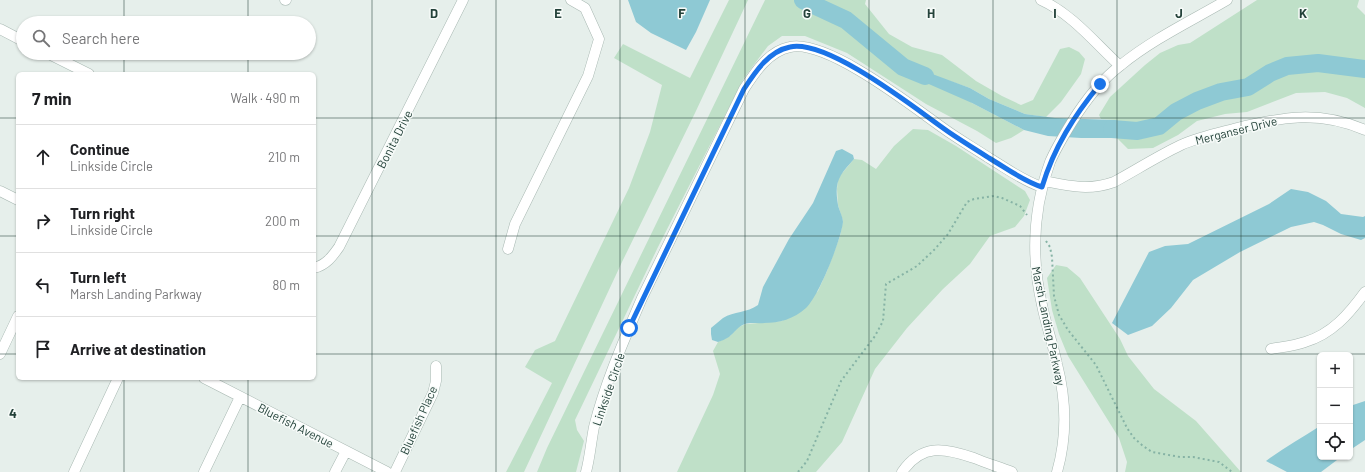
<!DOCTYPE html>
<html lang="en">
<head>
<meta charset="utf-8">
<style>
  body { margin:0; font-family:Barlow,sans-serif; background:#f6f6f6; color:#202124 }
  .controls { position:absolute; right:12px; bottom:12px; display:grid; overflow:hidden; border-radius:6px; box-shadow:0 1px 3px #0004 }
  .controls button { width:36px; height:36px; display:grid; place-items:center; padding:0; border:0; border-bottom:1px solid #e0e0e0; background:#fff; color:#202124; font:20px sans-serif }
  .stop { position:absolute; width:12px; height:12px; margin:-9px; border:3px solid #1a73e8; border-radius:50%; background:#fff }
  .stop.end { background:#1a73e8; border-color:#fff; box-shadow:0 1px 4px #0008 }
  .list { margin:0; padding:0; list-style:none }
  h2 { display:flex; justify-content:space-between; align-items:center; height:52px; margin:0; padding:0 16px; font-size:17px }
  h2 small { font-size:13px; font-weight:400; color:#757577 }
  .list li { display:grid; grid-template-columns:26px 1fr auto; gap:12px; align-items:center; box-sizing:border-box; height:64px; padding:0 16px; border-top:1px solid #e0e0e0 }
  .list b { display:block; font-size:15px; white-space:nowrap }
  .list p { margin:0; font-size:13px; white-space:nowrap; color:#757577 }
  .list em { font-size:13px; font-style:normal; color:#757577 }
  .icon { flex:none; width:22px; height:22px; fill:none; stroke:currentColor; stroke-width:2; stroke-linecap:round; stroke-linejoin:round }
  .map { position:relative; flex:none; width:1365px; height:472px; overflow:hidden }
  .search { position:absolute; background:#fff; box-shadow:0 1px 3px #0004; left:16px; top:16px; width:300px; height:44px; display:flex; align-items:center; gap:10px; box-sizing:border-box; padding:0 14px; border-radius:22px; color:#757577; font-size:15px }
  .panel { position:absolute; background:#fff; box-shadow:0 1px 3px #0004; left:16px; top:72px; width:300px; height:308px; border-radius:6px }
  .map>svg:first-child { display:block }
</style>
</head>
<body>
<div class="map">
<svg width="1365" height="472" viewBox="0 0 1365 472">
  <rect width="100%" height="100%" fill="#e6efeb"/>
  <!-- green -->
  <path fill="#bfe0c8" d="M729,0H748L695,113L622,262L524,472H506L552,383L525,367L535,350L555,341L629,188L650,132L662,85L614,58L623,44L690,78Z
    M765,0H866L865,4L889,34L912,47L942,55L976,81L1002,96L1021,105L1033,100L1060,49L1069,47L1079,52L1085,59L1081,74L1061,102L1046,117L1025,114L989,99L970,88L947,80L972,103L1024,130L1011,138L996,143L977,131L926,104L847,53L805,36H782L768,46L744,78L658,247L575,420L577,430L584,441L576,472H537L547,448Z
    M1257,0H1359L1357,7L1365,15V108L1347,98L1325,92L1296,93L1247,112L1225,114L1197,121L1178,135L1153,148L1128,149L1117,138L1128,136L1137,131L1115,120L1101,119L1099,115L1110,97L1145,65L1160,53L1178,45L1190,43Z
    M913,129L928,130L956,146L1025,191L1030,200L1024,216L1015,227L990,236L970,264L943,289L907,328L875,369L842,442L816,472H677L713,395L720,374L713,351L718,342L730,336L738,327L746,324L782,321L818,291L827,271L840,236L843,221L838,205L837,189L838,178L854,159L862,160L876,169L894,146Z
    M1056,265L1067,267L1080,278L1120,339L1128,356L1154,389L1196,421L1241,472H1125L1127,462L1119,438L1068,356L1059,334L1052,310L1047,278Z"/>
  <!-- water -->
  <path fill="#8ec9d4" d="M628,0H710L696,32L686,50L651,33L636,22Z
    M908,65L970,88L989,99L1025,114L1055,118L1115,120L1128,124L1137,131L1128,136L1117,138H1081L1048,136L1024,130L972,103L906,74L903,67Z
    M842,149L853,155L854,159C839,176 834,181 838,205C839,210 843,217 843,222C841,240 819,296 806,308C794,319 779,323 764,323C758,324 751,322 745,324C738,326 735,332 729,337C725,339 722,341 718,342L712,340L711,334V328C715,325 719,321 723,318C734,311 747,313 758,305L763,287L789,239L813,203L836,151Z
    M1291,189L1308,192L1326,201L1341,214L1363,217L1365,216V238L1361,240L1341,234L1323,225L1314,222L1291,227L1240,252L1193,280L1171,308L1152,326L1128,335L1112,323L1149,252L1165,246L1188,244L1269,204Z
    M1365,401V440L1350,450V406Z
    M1320,426V457H1341L1321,472H1287L1266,461C1283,448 1302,438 1320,426Z"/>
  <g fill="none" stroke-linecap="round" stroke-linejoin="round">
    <!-- river -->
    <path stroke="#8ec9d4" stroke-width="18" d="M803,0L846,20L903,67L925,76
      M1112,129L1137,131L1159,126L1176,112L1197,101L1221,92L1248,87L1270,73L1287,66L1318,63L1365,69"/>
    <!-- street casing -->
    <g stroke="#a8b8b2" stroke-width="11">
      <path id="street" d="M285,0H286
        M1041,0C1072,14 1095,43 1119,65
        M0,29L23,41
        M47,53L89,74
        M1044,181C1069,186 1089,191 1114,182C1136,170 1158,156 1181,145C1199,137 1218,133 1237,128C1283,117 1319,110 1365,130
        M0,191L18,200
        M508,249L515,224L588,76L599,39L585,8L571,0
        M314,268C326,265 332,257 339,247L463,0
        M1271,349C1282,347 1294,346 1305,342C1332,334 1349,314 1365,292
        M0,354L18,316
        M204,378L387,472
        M74,472L118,378
        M204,472L240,397
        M335,472L346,451
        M395,472L433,393L436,381V366
        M586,472C590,457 591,442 594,427C605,383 624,340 642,298L744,89C755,72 769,51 790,47C827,39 912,106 943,128C958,139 974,148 989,158C1006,168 1023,181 1042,187
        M902,472C922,443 945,448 974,458C986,463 999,467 1012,472
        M1057,472C1067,437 1066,399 1057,364C1053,344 1046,325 1042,305C1031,257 1033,209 1050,162C1056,148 1064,135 1072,122C1085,101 1101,80 1121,65C1153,39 1191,21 1227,0"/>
    </g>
    <!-- path -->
    <path stroke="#86b3a5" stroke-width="2" stroke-dasharray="2 3" stroke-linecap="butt" d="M1046,241L1050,247L1052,257L1054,296L1059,315L1068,330L1096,365L1127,428L1134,438L1143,446L1152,452L1180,457H1193L1219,462L1232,472
      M798,472L807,461L841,381L875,336L883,321L886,284L917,266L935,249L948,234L967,202L974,199L994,196L1002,198L1020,206L1027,215"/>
    <!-- street -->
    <use href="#street" stroke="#fff" stroke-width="10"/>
  </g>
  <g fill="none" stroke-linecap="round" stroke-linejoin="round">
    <!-- route -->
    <path stroke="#1a73e8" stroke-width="5" d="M629,328L744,89C755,72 769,51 790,47C827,39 912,106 943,128C958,139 974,148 989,158C1006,168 1023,181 1042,187C1054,147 1074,116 1100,84"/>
  </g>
  <!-- grid -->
  <path fill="none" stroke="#24423a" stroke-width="1" stroke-opacity="0.55" d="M124,0V23M248,0V23M372,0V472M496,0V472M620,0V472M745,0V472M869,0V472M993,0V472M1117,0V472M1241,0V472M124,53V74M248,53V74M0,118H18M314,118H1365M0,236H18M314,236H1365M0,354H18M314,354H1365M124,378V472M248,378V472"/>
  <g text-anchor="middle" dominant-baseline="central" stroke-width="3" stroke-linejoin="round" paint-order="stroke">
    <!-- street labels -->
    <g font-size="12" fill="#24423a" stroke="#f7fbf9">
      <text transform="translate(1236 130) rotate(-14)">Merganser Drive</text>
      <text transform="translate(394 139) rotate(-63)">Bonita Drive</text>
      <text transform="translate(1049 326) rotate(78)">Marsh Landing Parkway</text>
      <text transform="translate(608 389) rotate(-71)">Linkside Circle</text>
      <text transform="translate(418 420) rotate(-66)">Bluefish Place</text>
      <text transform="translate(296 425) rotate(27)">Bluefish Avenue</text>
    </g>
  </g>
  <g font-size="13" text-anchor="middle" font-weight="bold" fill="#24423a" stroke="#f7fbf9" stroke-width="3" stroke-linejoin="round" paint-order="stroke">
    <text x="434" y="18">D</text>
    <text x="558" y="18">E</text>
    <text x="682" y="18">F</text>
    <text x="807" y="18">G</text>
    <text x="931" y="18">H</text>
    <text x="1055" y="18">I</text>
    <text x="1179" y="18">J</text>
    <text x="1303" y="18">K</text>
    <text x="13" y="418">4</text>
  </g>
</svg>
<div class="controls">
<button>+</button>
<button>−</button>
<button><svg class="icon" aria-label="locate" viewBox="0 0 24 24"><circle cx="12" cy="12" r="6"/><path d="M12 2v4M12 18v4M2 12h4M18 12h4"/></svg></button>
</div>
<div class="stop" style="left:629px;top:328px"></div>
<div class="stop end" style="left:1100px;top:84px"></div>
<div class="search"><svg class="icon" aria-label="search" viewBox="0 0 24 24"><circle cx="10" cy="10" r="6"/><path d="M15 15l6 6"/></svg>Search here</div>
<section class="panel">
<h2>7 min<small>Walk · 490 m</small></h2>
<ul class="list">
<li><svg class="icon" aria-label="ahead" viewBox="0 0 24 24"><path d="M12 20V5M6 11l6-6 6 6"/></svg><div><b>Continue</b><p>Linkside Circle</p></div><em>210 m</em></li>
<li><svg class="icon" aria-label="right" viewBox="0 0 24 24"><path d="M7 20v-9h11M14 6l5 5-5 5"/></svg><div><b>Turn right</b><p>Linkside Circle</p></div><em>200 m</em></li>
<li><svg class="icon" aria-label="left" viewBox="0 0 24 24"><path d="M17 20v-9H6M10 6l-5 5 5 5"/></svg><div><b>Turn left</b><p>Marsh Landing Parkway</p></div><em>80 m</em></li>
<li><svg class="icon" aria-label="arrive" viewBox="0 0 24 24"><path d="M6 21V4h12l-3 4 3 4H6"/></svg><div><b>Arrive at destination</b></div></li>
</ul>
</section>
</div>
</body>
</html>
